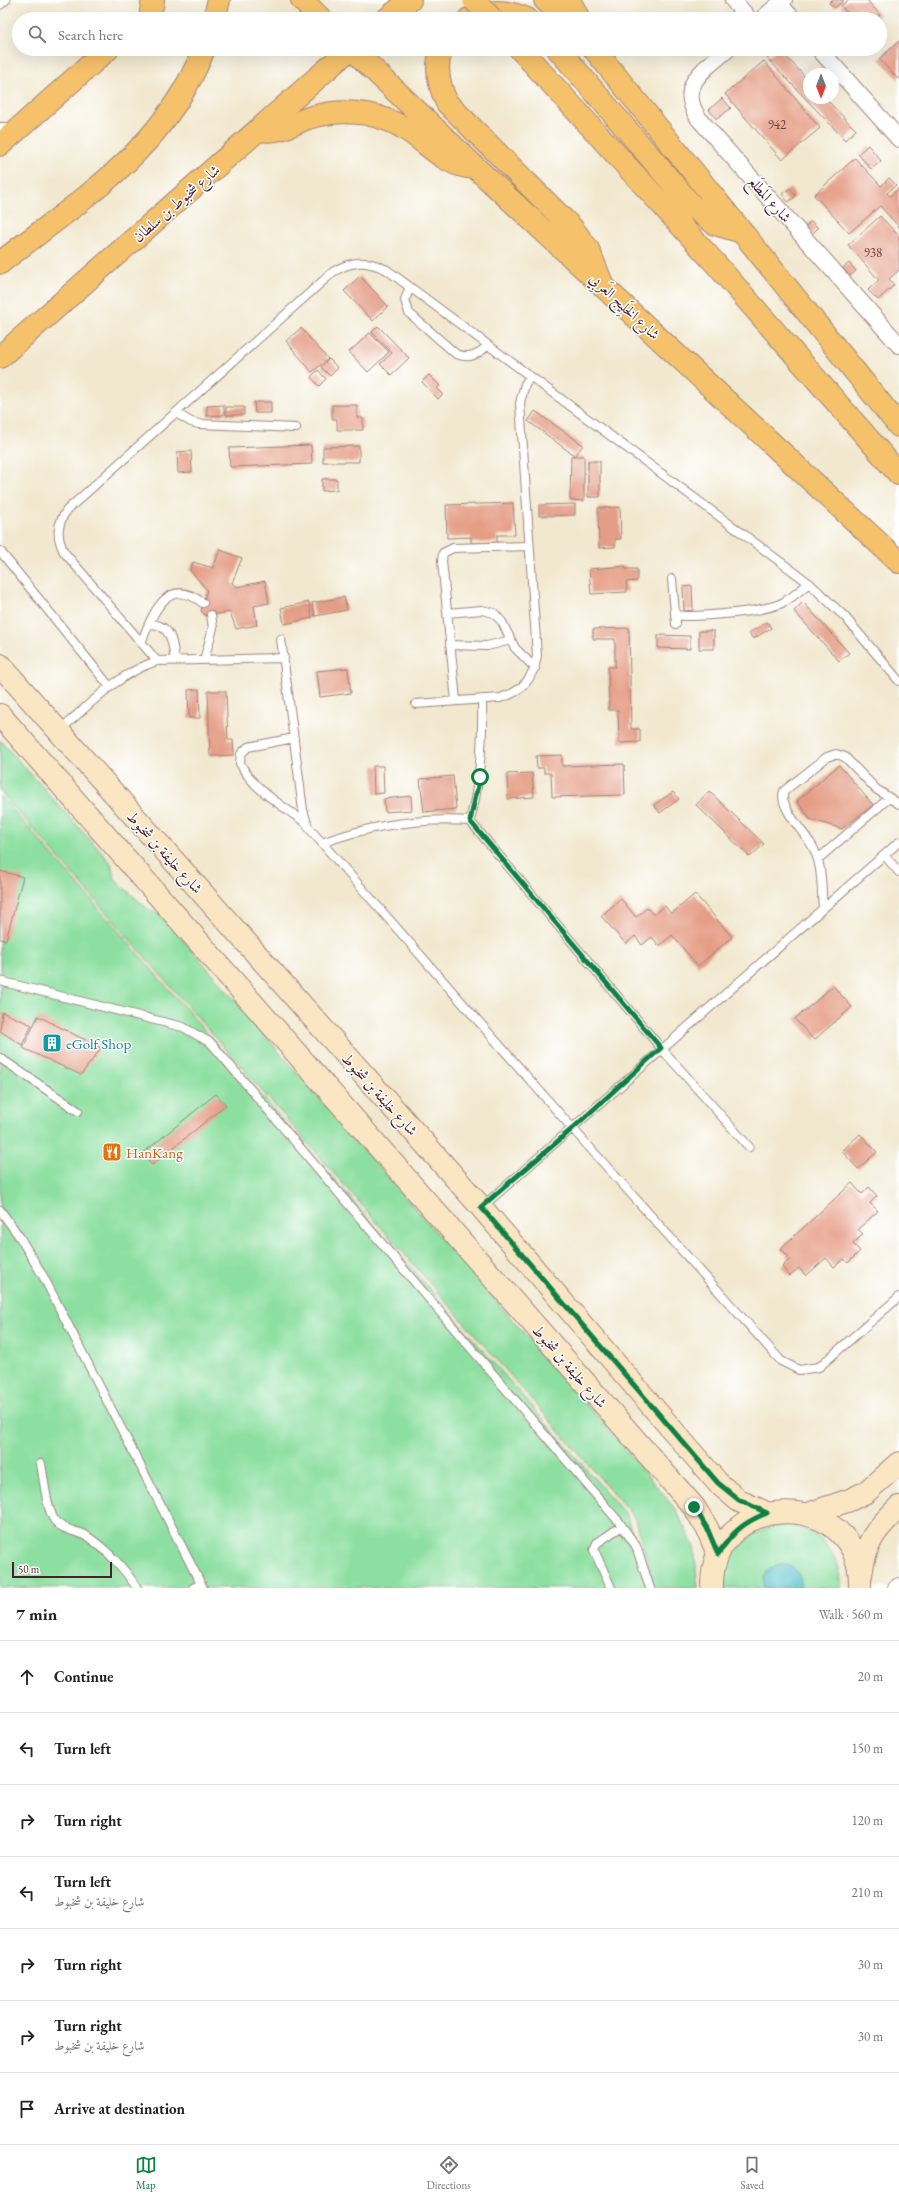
<!DOCTYPE html>
<html lang="en">
<head>
<meta charset="utf-8">
<style>
  body { margin:0; font-family:"EB Garamond",Amiri,serif; background:#f2f2f2; color:#222 }
  .compass { position:absolute; left:803px; top:68px; width:36px; height:36px; border-radius:50%; background:#fff; box-shadow:0 4px 16px #0002; rotate:180deg }
  .scale { position:absolute; left:12px; bottom:10px; width:100px; box-sizing:border-box; padding-left:4px; border:2px solid #4a1f2b; border-top:0; font-size:11px; line-height:14px; white-space:nowrap; color:#4a1f2b; -webkit-text-stroke:3px #fff; paint-order:stroke }
  .stop { position:absolute; width:12px; height:12px; margin:-9px; border:3px solid #0b8043; border-radius:50%; background:#fff }
  .stop.end { background:#0b8043; border-color:#fff; box-shadow:0 1px 4px #0008 }
  .list { margin:0; padding:0; list-style:none }
  h2 { display:flex; justify-content:space-between; align-items:center; height:52px; margin:0; padding:0 16px; font-size:17px }
  h2 small { font-size:13px; font-weight:400; color:#767676 }
  .list li { display:grid; grid-template-columns:26px 1fr auto; gap:12px; align-items:center; box-sizing:border-box; height:72px; padding:0 16px; border-top:1px solid #e0e0e0 }
  .list b { display:block; font-size:15px; white-space:nowrap }
  .list p { margin:0; font-size:13px; white-space:nowrap; color:#767676 }
  .list em { font-size:13px; font-style:normal; color:#767676 }
  .icon { flex:none; width:22px; height:22px; fill:none; stroke:currentColor; stroke-width:2; stroke-linecap:round; stroke-linejoin:round }
  .map { position:relative; flex:none; width:899px; height:1588px; overflow:hidden }
  .search { position:absolute; background:#fff; box-shadow:0 4px 16px #0002; left:12px; right:12px; top:12px; height:44px; display:flex; align-items:center; gap:10px; box-sizing:border-box; padding:0 14px; border-radius:22px; color:#767676; font-size:15px }
  .sheet { height:556px; background:#fff }
  nav { display:flex; justify-content:space-around; align-items:center; box-sizing:border-box; height:56px; border-top:1px solid #e0e0e0; background:#fff; font-size:11px; color:#767676 }
  nav a { display:grid; justify-items:center; gap:2px }
  nav .on { color:#0b8043 }
  .map>svg:first-child { display:block }
</style>
</head>
<body>
<div class="map">
<svg width="899" height="1588" viewBox="0 0 899 1588">
  <rect width="100%" height="100%" fill="#fff"/>
  <filter id="ink" filterUnits="userSpaceOnUse"><feTurbulence type="fractalNoise" baseFrequency=".025" numOctaves="2"/><feDisplacementMap in="SourceGraphic" scale="8" xChannelSelector="R" yChannelSelector="G"/><feConvolveMatrix kernelMatrix="1 2 1 2 8 2 1 2 1" color-interpolation-filters="sRGB"/></filter>
  <filter id="wash" filterUnits="userSpaceOnUse"><feTurbulence type="fractalNoise" baseFrequency=".012" numOctaves="4" result="noise"/><feDisplacementMap in="SourceGraphic" scale="16" xChannelSelector="R" yChannelSelector="G"/><feGaussianBlur stdDeviation="0.9" result="paint"/><feColorMatrix in="noise" values="0 0 0 0 0 0 0 0 0 0 0 0 0 0 0 0 0 1.4 0 .05"/><feComposite in="paint" operator="in"/></filter>
  <g filter="url(#wash)">
    <rect width="100%" height="100%" fill="#f1e8cf"/>
    <!-- green -->
    <path fill="#8cdfa0" stroke="#6b7f66" d="M0,740L111,863L115,880L148,909L162,915L303,1080L622,1445L676,1510L694,1547L698,1588H655L634,1517L0,791Z
      M0,795L627,1516L647,1588H0Z
      M773,1526C779,1526 786,1526 792,1526C821,1530 843,1560 841,1588H725C722,1554 744,1536 773,1526Z"/>
    <!-- water -->
    <path fill="#52bfca" stroke="#4e6f7a" d="M782,1564C795,1566 803,1575 801,1588H764C761,1575 770,1566 782,1564Z"/>
    <g id="blocks">
      <!-- building -->
      <path fill="#e59e86" d="M832,0H844L835,8L829,3Z
        M848,0H867L880,15L877,17L878,19H853L841,6Z
        M899,41V80L879,59Z
        M776,49H779L809,81V98H825L856,130L845,140L767,58Z
        M764,61L820,128L782,160L725,94Z
        M722,98L731,108L717,119L709,110Z
        M868,145L881,161L871,169L858,154Z
        M855,158L881,186L889,178L896,185L887,193L890,196L899,188V227L880,206L849,233L814,195Z
        M790,188L796,196L788,202L782,194Z
        M880,216L899,236V270L889,279L894,285L878,300L868,290L879,280L848,245Z
        M811,221L818,228L812,234L805,227Z
        M849,263L856,271L850,276L843,268Z
        M360,276L388,306L373,321L344,291Z
        M378,326L409,358L391,375L380,364L392,353L372,332Z
        M301,328L328,359L312,372L286,341Z
        M370,333L389,352L368,372L349,352Z
        M329,359L338,368L330,376L321,367Z
        M318,370L326,379L319,386L311,377Z
        M429,375L440,386L437,388L443,394L438,399L422,382Z
        M254,402H271V413H255Z
        M224,405V415L207,416V406Z
        M332,405H357V418H363V430H337V419H332Z
        M226,407H244V415H226Z
        M535,411L583,445L575,456L528,421Z
        M311,445L312,464L230,467L229,448Z
        M359,446V462H323V447Z
        M191,451L192,472L178,473L177,452Z
        M571,456H584V501L570,500Z
        M588,461H600V497H588Z
        M322,479H337V490L322,491Z
        M513,503L515,535H497V542L471,543V537L447,538L446,505Z
        M575,504V515L539,516V505Z
        M620,507L621,539H615V547L599,548L598,508Z
        M220,550L242,558L232,583L237,587L265,581L269,603L254,606L257,625L236,629L230,612L206,616L201,611L207,590L190,570L193,562L213,568Z
        M625,566L626,569H637V581L626,582L627,592L591,594L589,569Z
        M692,586L693,610L684,611L683,587Z
        M344,597L347,610L315,616L312,603Z
        M309,602L312,618L284,624L281,608Z
        M803,602L849,653L839,661L794,611Z
        M767,622L771,628L753,639L749,633Z
        M629,628L631,729H640V742L619,743L618,710H609L608,667H615V639H593V629Z
        M699,631H714V649H699Z
        M658,635L690,636V649L658,648Z
        M348,668L351,693L320,697L317,671Z
        M199,689L200,718H189L188,690Z
        M208,691H226L228,740H233L234,755L210,756Z
        M562,755V766L624,764L625,795L552,797L551,773H544V768H537L536,756Z
        M839,765L873,805L842,829L810,819L797,801Z
        M373,766H383L384,793L374,794Z
        M532,773L534,797L508,799L507,774Z
        M453,776L456,809L424,812L420,779Z
        M709,791L764,844L750,857L696,805Z
        M673,792L679,799L660,813L654,805Z
        M411,796L412,810L385,812L384,799Z
        M0,871L23,877L6,940L0,939Z
        M695,894L732,937L698,966L672,935L659,946L652,937L642,945L635,936L626,944L601,916L621,899L636,917L647,908L654,915L665,906L671,914Z
        M833,986L852,1007L814,1040L795,1019Z
        M2,1012L32,1025L22,1045L0,1031Z
        M38,1016L101,1048L81,1075L23,1048Z
        M216,1094L226,1105L152,1165L143,1153Z
        M860,1134L877,1152L858,1169L842,1151Z
        M852,1183L862,1194L869,1187L877,1196L870,1203L878,1211L858,1229L863,1234L853,1244L860,1251L848,1263L844,1259L834,1267L826,1258L806,1276L799,1268L790,1276L782,1267L790,1259L780,1249Z"/>
    </g>
  </g>
  <g filter="url(#ink)">
    <use href="#blocks" fill-opacity="0" stroke="#9e847d" stroke-width="1"/>
    <g fill="none" stroke-linecap="round" stroke-linejoin="round">
      <!-- service casing -->
      <g stroke="#9e847d" stroke-width="10">
        <path id="service" d="M0,5L6,0
          M0,127H13
          M410,287L405,300L409,313L456,354C469,359 478,355 488,345
          M176,413L191,422L199,424L296,428
          M0,551L110,687
          M672,579L676,624
          M447,613L482,610L494,613L502,622L515,648L535,668
          M675,615C695,618 763,612 782,603C792,598 800,590 809,583
          M149,624C171,624 173,642 175,661
          M281,639L303,810L308,827L573,1129L781,1361L799,1370L819,1367L899,1297
          M141,643C152,616 166,574 203,603
          M450,645L487,646L511,640
          M204,660L213,628L211,615
          M157,661L64,552C56,536 57,524 67,510L333,272C352,260 368,260 387,270L809,583L845,617L899,681
          M456,701L442,561L443,553L453,548L528,546
          M416,704L500,698C522,692 533,679 537,656L520,403L525,384L530,377
          M60,730C90,704 119,673 157,661L284,658
          M294,738L248,747L241,754L240,763C253,790 283,806 306,823
          M470,821C481,780 483,741 482,699
          M322,843C371,825 418,818 470,821L661,1048L749,1147
          M884,855L899,872
          M818,859L888,799
          M823,908C821,887 823,862 811,844C803,831 778,806 784,791L827,757L836,754L845,757L876,789L899,804
          M0,981L183,1027L211,1043L619,1522L636,1546L650,1588
          M0,1058L78,1111
          M482,1207L899,842
          M0,1210L19,1236L43,1276L203,1588
          M41,1464C44,1478 46,1509 55,1521C63,1531 77,1530 88,1537C106,1549 125,1569 137,1588
          M193,1588L201,1584
          M611,1588L594,1550L597,1543L622,1526"/>
      </g>
      <!-- minor casing -->
      <g stroke="#9e847d" stroke-width="18">
        <path id="minor" d="M733,0L749,19
          M779,4L793,19
          M762,19L784,0
          M728,49C704,70 676,85 699,119L899,345
          M819,49L899,139
          M896,1588L899,1586"/>
      </g>
      <!-- secondary casing -->
      <g stroke="#9e847d" stroke-width="24">
        <path id="secondary" d="M0,665L481,1207L718,1483L739,1501L767,1513
          M0,715L694,1507L707,1528L718,1554
          M808,1514L850,1500L866,1492L899,1463
          M861,1575C865,1542 876,1529 899,1507
          M712,1588C710,1486 864,1488 860,1588"/>
      </g>
      <!-- primary casing -->
      <g stroke="#9e847d" stroke-width="24">
        <path id="primary" d="M387,19L410,0
          M0,145L108,49
          M0,357L350,49"/>
      </g>
      <!-- trunk casing -->
      <g stroke="#9e847d" stroke-width="24">
        <path id="trunk" d="M302,0L321,19
          M545,0L564,19
          M569,0L579,19
          M151,11L153,0
          M214,19L219,0
          M469,19C489,9 507,10 527,19
          M352,49L476,168L899,562
          M442,49C434,67 439,86 447,103L572,228L588,249L601,281
          M520,49L715,263L899,474
          M558,49L692,206L715,224L742,232
          M594,49L899,426
          M260,130C280,134 294,122 312,117C330,112 349,111 367,114C381,117 395,122 407,130C427,143 443,163 467,167
          M0,263C81,199 164,151 204,49"/>
      </g>
      <!-- service -->
      <use href="#service" stroke="#fff" stroke-width="8"/>
      <!-- minor -->
      <use href="#minor" stroke="#fff" stroke-width="16"/>
      <!-- secondary -->
      <use href="#secondary" stroke="#fbe6c4" stroke-width="22"/>
      <!-- primary -->
      <use href="#primary" stroke="#f5c16b" stroke-width="22"/>
      <!-- trunk -->
      <use href="#trunk" stroke="#f5c16b" stroke-width="22"/>
      <!-- trunk-bridge casing -->
      <g stroke="#9e847d" stroke-width="24" stroke-linecap="butt">
        <path id="trunk-bridge" d="M474,0L492,19"/>
      </g>
      <!-- trunk-bridge -->
      <use href="#trunk-bridge" stroke="#f5c16b" stroke-width="22"/>
    </g>
  </g>
  <g fill="none" stroke-linecap="round" stroke-linejoin="round" filter="url(#ink)">
    <!-- route -->
    <path stroke="#0b8043" stroke-width="5" d="M480,777L470,821L661,1048L572,1129L481,1207L718,1483L739,1500L767,1513C742,1523 733,1532 718,1554L707,1528L694,1507"/>
  </g>
  <!-- icons -->
  <defs>
    <g id="building-square" transform="scale(1)"><rect x="-9" y="-9" width="18" height="18" rx="4" fill="#0f9aa8" stroke="#fff"/><path d="M-4-6H4V6H1V3H-1V6H-4ZM-2.5-4.3h1.7v1.8h-1.7ZM.8-4.3h1.7v1.8H.8ZM-2.5-1h1.7V.8h-1.7ZM.8-1h1.7V.8H.8Z" fill="#fff"/></g>
    <g id="restaurant-square" transform="scale(1)"><rect x="-9" y="-9" width="18" height="18" rx="4" fill="#e8710a" stroke="#fff"/><path d="M-5-6h1v4h1v-4h1v4h1v-4h1v5L-1.5 .5V6h-2V.5L-5-1ZM5-6V6H3V1.5H1.5Q1.5-4 5-6Z" fill="#fff"/></g>
  </defs>
  <g fill-rule="evenodd">
    <use href="#building-square" x="52" y="1043"/>
    <use href="#restaurant-square" x="112" y="1152"/>
  </g>
  <g text-anchor="middle" dominant-baseline="central" stroke-width="3" stroke-linejoin="round" paint-order="stroke">
    <!-- number labels -->
    <g font-size="13" fill="#713f42">
      <text x="777" y="124">942</text>
      <text x="873" y="252">938</text>
    </g>
    <!-- street labels -->
    <g font-size="15" fill="#4a1f2b" stroke="#fff">
      <text transform="translate(770 199) rotate(48)">شارع المَطلَع</text>
      <text transform="translate(176 203) rotate(-41)">شارع شخبوط بن سلطان</text>
      <text transform="translate(625 306) rotate(43)">شارع الخَلِيج العَربِي</text>
      <text transform="translate(165 852) rotate(48)">شارع خليفة بن شخبوط</text>
      <text transform="translate(380 1094) rotate(48)">شارع خليفة بن شخبوط</text>
      <text transform="translate(570 1366) rotate(49)">شارع خليفة بن شخبوط</text>
    </g>
    <!-- culture labels -->
    <g font-size="15" fill="#0d838f" stroke="#fff" text-anchor="start">
      <text x="66" y="1043">eGolf Shop</text>
    </g>
    <!-- food labels -->
    <g font-size="15" fill="#c56008" stroke="#fff" text-anchor="start">
      <text x="126" y="1152">HanKang</text>
    </g>
  </g>
</svg>
<svg class="compass" viewBox="-18 -18 36 36"><path d="M0-13l5 13h-10z" fill="#e53935"/><path d="M0 13l5-13h-10z" fill="#767676"/></svg>
<div class="scale">50 m</div>
<div class="stop" style="left:480px;top:777px"></div>
<div class="stop end" style="left:694px;top:1507px"></div>
<div class="search"><svg class="icon" aria-label="search" viewBox="0 0 24 24"><circle cx="10" cy="10" r="6"/><path d="M15 15l6 6"/></svg>Search here</div>
</div>
<section class="sheet">
<h2>7 min<small>Walk · 560 m</small></h2>
<ul class="list">
<li><svg class="icon" aria-label="ahead" viewBox="0 0 24 24"><path d="M12 20V5M6 11l6-6 6 6"/></svg><div><b>Continue</b></div><em>20 m</em></li>
<li><svg class="icon" aria-label="left" viewBox="0 0 24 24"><path d="M17 20v-9H6M10 6l-5 5 5 5"/></svg><div><b>Turn left</b></div><em>150 m</em></li>
<li><svg class="icon" aria-label="right" viewBox="0 0 24 24"><path d="M7 20v-9h11M14 6l5 5-5 5"/></svg><div><b>Turn right</b></div><em>120 m</em></li>
<li><svg class="icon" aria-label="left" viewBox="0 0 24 24"><path d="M17 20v-9H6M10 6l-5 5 5 5"/></svg><div><b>Turn left</b><p>شارع خليفة بن شخبوط</p></div><em>210 m</em></li>
<li><svg class="icon" aria-label="right" viewBox="0 0 24 24"><path d="M7 20v-9h11M14 6l5 5-5 5"/></svg><div><b>Turn right</b></div><em>30 m</em></li>
<li><svg class="icon" aria-label="right" viewBox="0 0 24 24"><path d="M7 20v-9h11M14 6l5 5-5 5"/></svg><div><b>Turn right</b><p>شارع خليفة بن شخبوط</p></div><em>30 m</em></li>
<li><svg class="icon" aria-label="arrive" viewBox="0 0 24 24"><path d="M6 21V4h12l-3 4 3 4H6"/></svg><div><b>Arrive at destination</b></div></li>
</ul>
</section>
<nav>
<a class="on"><svg class="icon" aria-label="map" viewBox="0 0 24 24"><path d="M3 6l6-2 6 2 6-2v14l-6 2-6-2-6 2zM9 4v14M15 6v14"/></svg>Map</a>
<a><svg class="icon" aria-label="directions" viewBox="0 0 24 24"><path d="M12 3l9 9-9 9-9-9zM9 14v-3h6M13 9l2 2-2 2"/></svg>Directions</a>
<a><svg class="icon" aria-label="saved" viewBox="0 0 24 24"><path d="M7 4h10v16l-5-4-5 4z"/></svg>Saved</a>
</nav>
</body>
</html>
